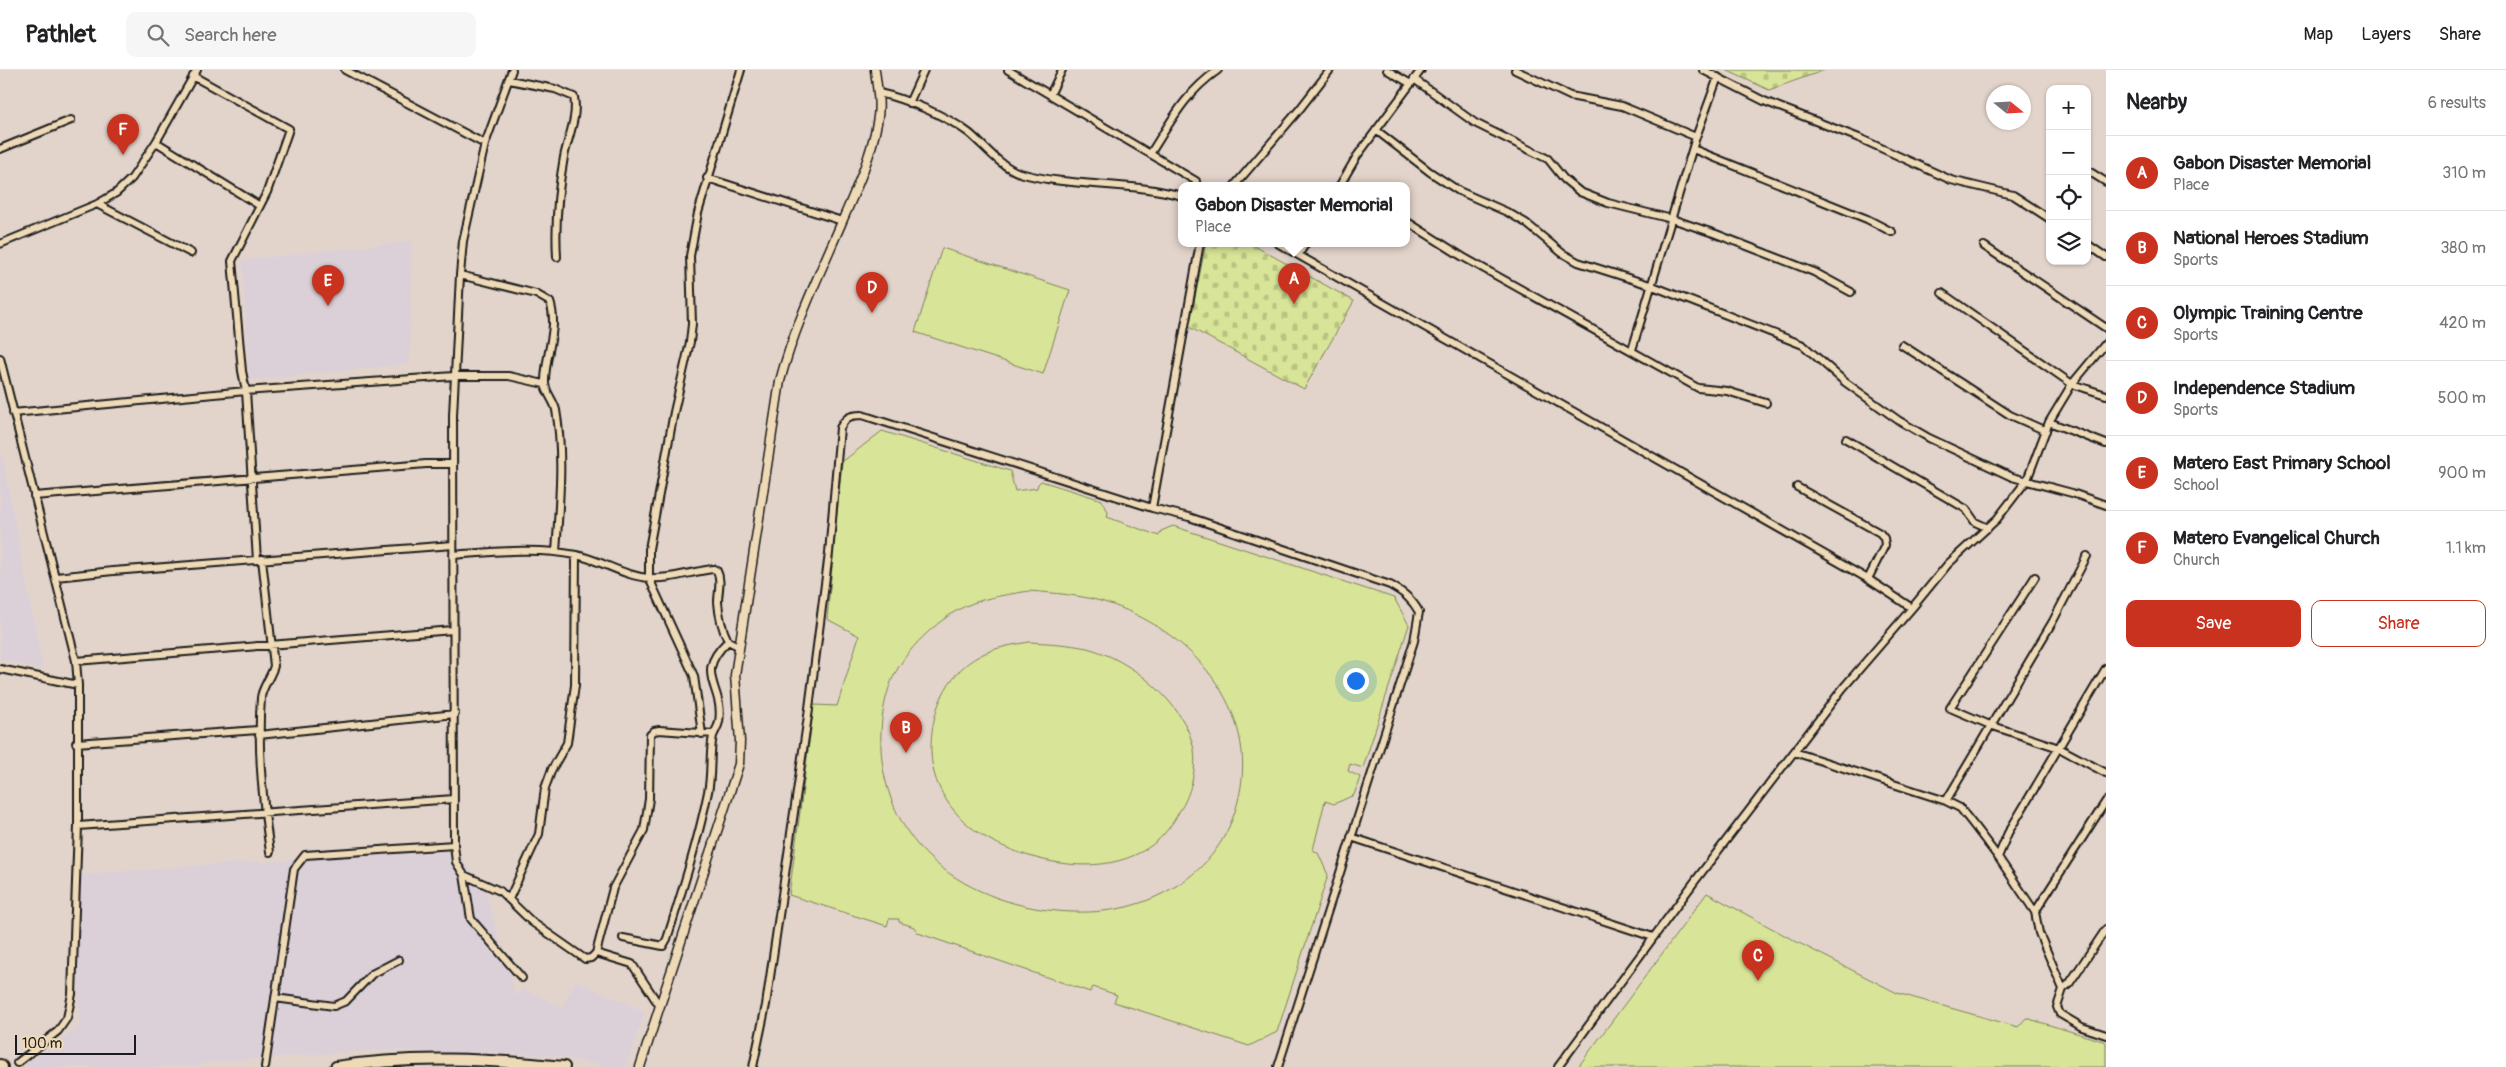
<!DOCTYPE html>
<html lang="en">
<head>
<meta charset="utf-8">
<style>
  body { margin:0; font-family:Pangolin,sans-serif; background:#f6f6f6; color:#202124 }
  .controls { position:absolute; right:15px; top:15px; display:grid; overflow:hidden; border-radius:10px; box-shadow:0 1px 4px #0004 }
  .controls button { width:45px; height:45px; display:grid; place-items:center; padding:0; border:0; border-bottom:1px solid #e0e0e0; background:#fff; color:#202124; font:25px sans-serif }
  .compass { position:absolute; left:1986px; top:15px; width:45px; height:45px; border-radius:50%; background:#fff; box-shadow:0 1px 4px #0004; rotate:108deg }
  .scale { position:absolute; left:15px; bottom:12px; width:121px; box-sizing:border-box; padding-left:5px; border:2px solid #1c1c1c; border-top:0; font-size:14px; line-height:18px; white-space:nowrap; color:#1c1c1c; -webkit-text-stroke:4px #efdab8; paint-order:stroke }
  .you { position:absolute; left:1355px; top:610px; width:18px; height:18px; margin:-12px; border:4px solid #fff; border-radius:50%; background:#1a73e8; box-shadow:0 0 0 8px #1a73e833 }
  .badge { display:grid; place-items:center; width:32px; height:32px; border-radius:50%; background:#c8321e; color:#fff; font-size:16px; font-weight:700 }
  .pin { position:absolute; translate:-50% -41px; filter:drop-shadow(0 1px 2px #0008) }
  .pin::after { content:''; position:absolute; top:26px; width:18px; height:15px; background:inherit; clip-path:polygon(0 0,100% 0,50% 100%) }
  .popup { position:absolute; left:1178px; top:112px; width:232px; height:65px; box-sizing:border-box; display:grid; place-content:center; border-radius:10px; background:#fff; filter:drop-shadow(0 1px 4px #0005); font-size:16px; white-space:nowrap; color:#757577 }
  .popup b { font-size:19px; color:#202124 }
  .popup::after { content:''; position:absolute; left:50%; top:100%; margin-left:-10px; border:10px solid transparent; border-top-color:#fff }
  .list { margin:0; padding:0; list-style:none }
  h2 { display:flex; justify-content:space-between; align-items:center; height:65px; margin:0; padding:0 20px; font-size:21px }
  h2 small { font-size:16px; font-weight:400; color:#757577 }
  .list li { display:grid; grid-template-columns:32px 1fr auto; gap:15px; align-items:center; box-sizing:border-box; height:75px; padding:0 20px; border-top:1px solid #e0e0e0 }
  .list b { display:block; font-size:19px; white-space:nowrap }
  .list p { margin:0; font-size:16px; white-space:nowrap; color:#757577 }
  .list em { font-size:16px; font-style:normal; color:#757577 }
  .actions { display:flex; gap:10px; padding:15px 20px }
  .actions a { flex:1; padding:11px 0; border:1px solid #c8321e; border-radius:10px; text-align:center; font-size:18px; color:#c8321e }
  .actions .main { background:#c8321e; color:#fff }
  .icon { flex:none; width:28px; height:28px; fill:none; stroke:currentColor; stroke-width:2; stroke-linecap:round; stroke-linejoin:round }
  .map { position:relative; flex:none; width:2106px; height:997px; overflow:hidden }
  header { display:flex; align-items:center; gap:30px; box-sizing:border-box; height:70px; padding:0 25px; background:#fff; border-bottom:1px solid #e0e0e0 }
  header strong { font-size:24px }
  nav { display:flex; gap:28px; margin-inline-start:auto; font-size:18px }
  .search { width:350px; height:45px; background:#f6f6f6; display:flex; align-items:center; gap:12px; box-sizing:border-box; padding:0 18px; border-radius:10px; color:#757577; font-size:19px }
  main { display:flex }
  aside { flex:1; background:#fff }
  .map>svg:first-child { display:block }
</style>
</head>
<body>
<header>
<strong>Pathlet</strong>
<div class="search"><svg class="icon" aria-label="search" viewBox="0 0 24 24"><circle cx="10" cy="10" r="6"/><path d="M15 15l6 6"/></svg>Search here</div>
<nav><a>Map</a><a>Layers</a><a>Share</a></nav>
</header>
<main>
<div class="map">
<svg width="2106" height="997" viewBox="0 0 2106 997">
  <defs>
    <pattern id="cemetery-stones" width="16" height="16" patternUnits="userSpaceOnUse" patternTransform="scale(1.25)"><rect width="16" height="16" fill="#d8e497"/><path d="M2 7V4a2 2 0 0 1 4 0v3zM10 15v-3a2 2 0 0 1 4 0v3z" fill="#b9c382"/></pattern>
  </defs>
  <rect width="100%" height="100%" fill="#e3d4cb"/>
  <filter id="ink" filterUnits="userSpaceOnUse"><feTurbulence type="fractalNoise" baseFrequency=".02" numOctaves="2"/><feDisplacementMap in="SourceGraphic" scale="10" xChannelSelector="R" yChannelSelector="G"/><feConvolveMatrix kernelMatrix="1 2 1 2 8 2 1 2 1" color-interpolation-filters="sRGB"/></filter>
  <g filter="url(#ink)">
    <!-- built -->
    <path fill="#dbd0d8" d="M412,171L410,294L249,310L242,190Z
      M0,373L1,378L43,600L0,589Z
      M456,781L485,819L516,926L523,918L562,937L576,910L645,942L626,997H610L548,985L383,980L211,992L194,997H29L24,994L79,956L77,805L184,796Z"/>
    <!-- cemetery -->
    <path fill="url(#cemetery-stones)" stroke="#7a805a" d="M1726,0H1825L1769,20Z
      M1206,173H1249L1354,231L1304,319L1189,257Z"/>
    <!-- park -->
    <path fill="#d8e497" stroke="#7a805a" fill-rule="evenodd" d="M942,178L1070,220L1043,304L915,262Z
      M882,361L1010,401L1015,421L1037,418L1038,414L1041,411L1102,430L1108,442L1107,447L1159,466L1161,461L1173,456L1394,528L1409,555L1363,698L1350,694L1348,701L1360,707L1354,725L1334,734L1325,731L1313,780L1318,783L1328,805L1277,962L1249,976L1114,932L1117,925L1093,917L1090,922L918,863L914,857L899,852V849H889L887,856L789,825L814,635L837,636L859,566L827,549L842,392ZM1029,521C1054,523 1080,525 1104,532C1189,558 1262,639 1238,731C1229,767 1208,797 1176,816C1139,839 1100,845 1057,841C1011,837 963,819 929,787C883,744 869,671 891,612C903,583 930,557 956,541C978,528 1005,525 1029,521Z
      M1029,572C1049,573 1067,574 1087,578C1130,589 1186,633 1194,680C1197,700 1190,726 1179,742C1172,755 1164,766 1152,775C1107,808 1040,795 994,772C960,755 932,722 931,682C930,644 945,603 981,585C996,577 1013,575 1029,572Z
      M1707,823L1797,872L1897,923L2018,957L2026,948L2106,972V997H1578Z"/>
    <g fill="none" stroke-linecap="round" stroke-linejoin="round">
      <!-- minor casing -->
      <g stroke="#1c1c1c" stroke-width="10">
        <path id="minor" d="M345,0L485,74
          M512,0L485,74L463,171L460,205L453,345L454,775L456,792L464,805L500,821L532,852L585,889L591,888L596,883L613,818L644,760L649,729L650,665L654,661L659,660L714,664
          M1008,0L1196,111V115
          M1387,0L1411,14
          M1515,0L1570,26L1622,36L1696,67
          M1703,0L1764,31L1859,68L1951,110L2013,125L2050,149
          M193,6L289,59L267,122L232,191L242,301L246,321L257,490
          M1414,9L1475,53L1548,89L1564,109L1580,122L1608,133L1672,149L1716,164L1814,202L1851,222
          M509,10L555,19L574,27C578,47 568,67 564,87C558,120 555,153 557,187
          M879,23C906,29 947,46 969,63C985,76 999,96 1020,103C1072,118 1129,111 1182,126
          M1050,25L1062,0
          M909,33L924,0
          M1376,60L1430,102L1459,121L1507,142L1526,153L1562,183L1578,192L1650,215L1803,275L1845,312L1898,350L1929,368L2012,407L2072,423L2106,435
          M156,72L260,136
          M0,79L71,50
          M1693,79L1867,149L1892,162
          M1150,84C1172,50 1184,24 1218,0
          M2087,100L2106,112
          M707,108L842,151
          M1235,115L1299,40L1330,0
          M1340,115L1357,86L1421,0
          M97,134L191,183
          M1406,151L1463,187L1698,318L1727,321L1766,333
          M1277,173L1868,509L1912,538L1843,618L1695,811L1558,997
          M0,174L97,134L116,123L132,108L156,72L197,0
          M2087,174L2106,187
          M1984,176L2106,258
          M1299,184L1306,173
          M460,205L536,224L550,232C559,258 545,285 545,311C544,321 554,330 556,340C564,384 559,437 556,482
          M1942,223L2072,314L2106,325
          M1902,275L2010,345L2046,361
          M1632,280L1696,67L1718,7
          M0,288L76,591L78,615V756L72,924L67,948L58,961L17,993
          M13,343L246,321L454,306H509L544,314
          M2049,352L2106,374
          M1846,369L1966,439L1975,452L1988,458
          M1797,417L1880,463L1884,468L1885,475L1868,509
          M34,426L426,394H453
          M1152,438L1200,173
          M453,485C493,482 536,477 576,485C601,490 623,506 649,508C671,510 692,501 714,499L717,501C722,510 718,522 718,532C719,547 722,559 728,571L738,576
          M262,489L274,596C271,607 261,619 261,628C257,679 263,732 270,782
          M56,507L113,501L453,475
          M2035,507L1950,638L1990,655L2059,678L2106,703
          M1912,538L1948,494L1997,449L2027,410L2049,352L2072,314L2106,273
          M76,591L453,560
          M0,599L78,615
          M702,664L694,606L649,508V479L674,342L690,272L692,254L690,186L698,143L741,0
          M259,665L455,644
          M76,673L258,660
          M1794,682L1946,731L1960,738L1972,753L1998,787L2035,842L2039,863L2063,919L2057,937L2060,944L2082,957L2106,965
          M1946,731L2053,551L2087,486
          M78,756L454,729
          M1351,767L1653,867
          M1998,787L2008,763L2106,598
          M464,805L471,849L522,908
          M509,829L539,764L545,718L552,699L567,673L575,615L576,485
          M2035,842L2106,731
          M623,868L663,876L667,869C682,821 698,771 708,722C712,704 709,684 713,666C715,661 718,657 719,652C725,616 692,605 728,571
          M596,883L632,894L659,935
          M2063,919L2069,914L2106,859
          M275,928L334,936L346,931L372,904L399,890
          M265,997L294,799L305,785L454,775
          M753,997L766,935L808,646L829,483L840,358C846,347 850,345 862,345L1152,438L1189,447L1390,515C1403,522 1412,529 1419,542L1414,571L1278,997"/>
      </g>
      <!-- tertiary casing -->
      <g stroke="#1c1c1c" stroke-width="11">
        <path id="tertiary" d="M640,997L739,694L740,671L735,605L780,311C795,254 821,201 844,147C857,117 871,86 877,53C881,35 877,18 875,0"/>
      </g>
      <!-- primary casing -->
      <g stroke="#1c1c1c" stroke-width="14">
        <path id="primary" d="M0,995L2,997
          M336,997C411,985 488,989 564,997"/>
      </g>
      <!-- minor -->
      <use href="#minor" stroke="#efdab8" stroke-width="6"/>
      <!-- tertiary -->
      <use href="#tertiary" stroke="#efdab8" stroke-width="8"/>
      <!-- primary -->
      <use href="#primary" stroke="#efdab8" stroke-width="10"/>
    </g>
  </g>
</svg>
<div class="controls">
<button>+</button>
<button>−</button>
<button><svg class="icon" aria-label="locate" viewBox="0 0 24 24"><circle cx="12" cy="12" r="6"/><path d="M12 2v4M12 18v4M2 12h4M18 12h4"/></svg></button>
<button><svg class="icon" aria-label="layers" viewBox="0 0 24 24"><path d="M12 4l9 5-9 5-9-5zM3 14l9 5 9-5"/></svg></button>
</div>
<svg class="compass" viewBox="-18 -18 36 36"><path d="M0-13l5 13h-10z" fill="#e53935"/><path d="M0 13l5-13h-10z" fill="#757577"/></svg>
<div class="scale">100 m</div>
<div class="you"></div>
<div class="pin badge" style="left:1294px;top:234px">A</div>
<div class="popup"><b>Gabon Disaster Memorial</b>Place</div>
<div class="pin badge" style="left:906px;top:683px">B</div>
<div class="pin badge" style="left:1758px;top:911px">C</div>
<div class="pin badge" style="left:872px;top:243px">D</div>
<div class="pin badge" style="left:328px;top:236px">E</div>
<div class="pin badge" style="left:123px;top:85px">F</div>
</div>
<aside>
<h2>Nearby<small>6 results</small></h2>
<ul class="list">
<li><span class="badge">A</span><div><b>Gabon Disaster Memorial</b><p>Place</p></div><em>310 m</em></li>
<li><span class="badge">B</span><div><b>National Heroes Stadium</b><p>Sports</p></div><em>380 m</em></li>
<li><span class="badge">C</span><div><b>Olympic Training Centre</b><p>Sports</p></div><em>420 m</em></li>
<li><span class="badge">D</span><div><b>Independence Stadium</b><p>Sports</p></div><em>500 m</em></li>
<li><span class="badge">E</span><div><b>Matero East Primary School</b><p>School</p></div><em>900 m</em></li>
<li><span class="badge">F</span><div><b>Matero Evangelical Church</b><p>Church</p></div><em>1.1 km</em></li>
</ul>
<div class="actions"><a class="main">Save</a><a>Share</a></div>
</aside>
</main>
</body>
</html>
